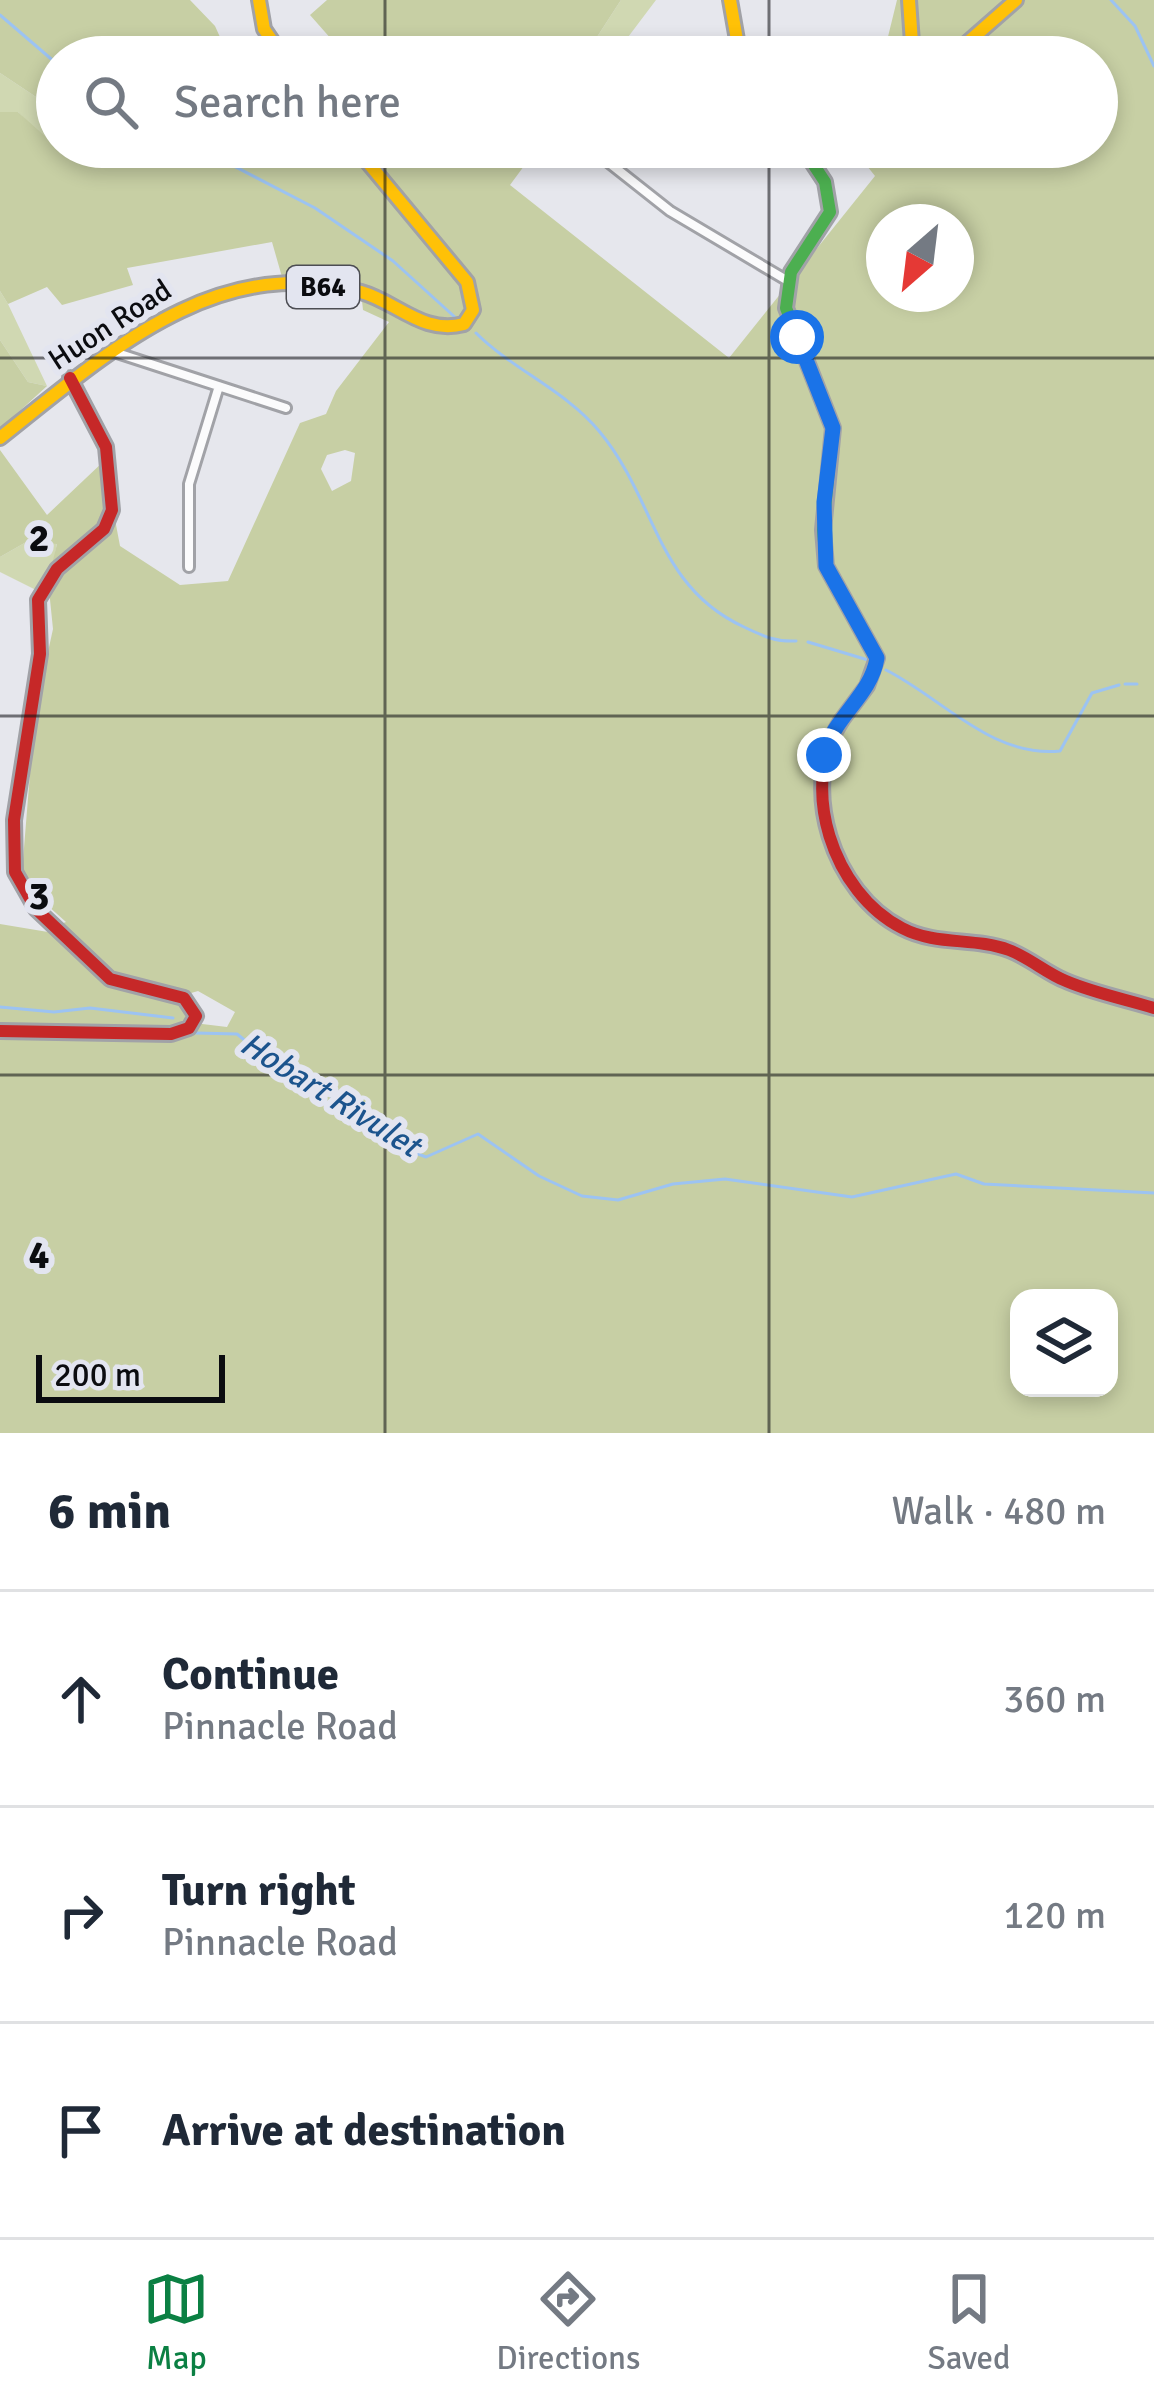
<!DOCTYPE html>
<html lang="en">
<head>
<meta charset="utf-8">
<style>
  body { margin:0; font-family:Signika,sans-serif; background:#f6f6f7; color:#1f2937 }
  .controls { position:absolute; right:36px; bottom:36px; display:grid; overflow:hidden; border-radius:24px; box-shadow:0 6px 18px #0003 }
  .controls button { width:108px; height:108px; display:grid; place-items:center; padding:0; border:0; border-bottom:3px solid #e0e1e3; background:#fff; color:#1f2937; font:60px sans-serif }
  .compass { position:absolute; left:866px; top:204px; width:108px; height:108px; border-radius:50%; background:#fff; box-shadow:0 6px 18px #0003; rotate:208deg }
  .scale { position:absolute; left:36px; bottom:30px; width:189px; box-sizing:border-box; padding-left:12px; border:6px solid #0b0c10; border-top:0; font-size:33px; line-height:42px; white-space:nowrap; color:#0b0c10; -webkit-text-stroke:9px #e3e5f0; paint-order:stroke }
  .stop { position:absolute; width:36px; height:36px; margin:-27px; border:9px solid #1a73e8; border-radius:50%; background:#fff }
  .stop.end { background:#1a73e8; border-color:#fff; box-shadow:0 3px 12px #0008 }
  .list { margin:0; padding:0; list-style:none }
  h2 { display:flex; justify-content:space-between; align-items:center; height:156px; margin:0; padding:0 48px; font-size:51px }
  h2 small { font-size:39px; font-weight:400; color:#747a83 }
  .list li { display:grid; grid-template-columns:78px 1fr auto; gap:36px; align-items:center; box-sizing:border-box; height:216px; padding:0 48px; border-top:3px solid #e0e1e3 }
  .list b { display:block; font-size:45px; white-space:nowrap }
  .list p { margin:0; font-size:39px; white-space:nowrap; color:#747a83 }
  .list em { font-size:39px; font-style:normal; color:#747a83 }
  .icon { flex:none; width:66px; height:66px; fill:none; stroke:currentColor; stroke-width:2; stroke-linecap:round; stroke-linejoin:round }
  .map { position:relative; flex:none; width:1154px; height:1433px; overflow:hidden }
  .search { position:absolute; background:#fff; box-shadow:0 6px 18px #0003; left:36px; right:36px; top:36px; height:132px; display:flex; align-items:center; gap:30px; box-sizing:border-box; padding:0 42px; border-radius:66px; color:#747a83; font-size:45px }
  .sheet { height:804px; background:#fff }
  nav { display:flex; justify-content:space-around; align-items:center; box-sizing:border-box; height:168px; border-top:3px solid #e0e1e3; background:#fff; font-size:33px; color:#747a83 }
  nav a { display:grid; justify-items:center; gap:6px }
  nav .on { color:#0b8043 }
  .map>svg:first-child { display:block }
</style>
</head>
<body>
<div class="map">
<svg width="1154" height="1433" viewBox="0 0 1154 1433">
  <rect width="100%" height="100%" fill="#e6e7ed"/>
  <!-- green -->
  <path fill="#d0d8b2" d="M621,0H656L613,57H584Z
    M0,73L57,111V144L51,146L18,112H0Z
    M0,291L8,304L47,386L28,382L0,340Z
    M28,541L57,543L48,596L0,572V557Z"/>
  <!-- forest -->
  <path fill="#c7cfa4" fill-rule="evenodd" d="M0,0H190L215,26L229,57H57V111L0,73Z
    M327,0H621L584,57H347L310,15Z
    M897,0H1154V1433H0V924L60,934L53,927L66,922L28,888L22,873L35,711L53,629L48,580L57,544L28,541L0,557V450L47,515L104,461L120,546L180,585L228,581L300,423L326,414L336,391L389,322L363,310L361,292L282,277L272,242L127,268L133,285L62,305L47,287L8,304L0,291V112H18L57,147H538L510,185L729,358L875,176L852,147H1097V57H883ZM884,222H956V294H884ZM345,450L355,453L351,481L332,491L321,469L327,455ZM198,991L235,1012L227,1027L194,1023L181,996ZM1019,1298H1109V1388H1019Z
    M0,340L28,382L47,386L0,429Z"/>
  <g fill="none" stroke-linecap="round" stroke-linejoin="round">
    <!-- stream -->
    <path stroke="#9cc3f2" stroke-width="3" d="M1111,0L1135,26L1154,66
      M0,15L57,64
      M197,147L315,208L393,261L457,319
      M476,333C512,369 566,391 599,431C657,500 655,586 744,627C763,636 775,642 796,641
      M808,642L868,660
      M886,670C942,698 992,758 1060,751L1092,693L1119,685
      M1125,684H1137
      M0,1007L54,1012L90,1008L173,1018
      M196,1033L237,1034L292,1079L364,1111L405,1149L426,1157L478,1134L539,1176L582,1196L618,1200L673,1184L725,1179L852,1197L956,1174L984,1184L1154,1193"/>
    <!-- street casing -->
    <g stroke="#a1a2a7" stroke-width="14">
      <path id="street" d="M589,147L670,211L788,281
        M607,160L618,147
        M111,351L286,408
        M189,567V484L219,386"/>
    </g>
    <!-- fast casing -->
    <g stroke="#a1a2a7" stroke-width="18">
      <path id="fast" d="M802,147L825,182L830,212L791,272L786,308L833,428L823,530L826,566L877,658L867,686L841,721"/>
    </g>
    <!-- slow casing -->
    <g stroke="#a1a2a7" stroke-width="18">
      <path id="slow" d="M259,0L264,29L283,57
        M730,0L740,57
        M909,0L913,57
        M951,57L1016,0
        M0,438C105,355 216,251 361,292C397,302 423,335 464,324L473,310L467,282L355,147"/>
    </g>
    <!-- jam casing -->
    <g stroke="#a1a2a7" stroke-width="18">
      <path id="jam" d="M841,721C798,787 833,893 902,928C936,946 974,937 1009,950C1030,958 1046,973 1066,981C1094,993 1125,999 1154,1008
        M0,1031L171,1034L189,1028L196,1016L184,998L110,979L36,909L15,872L14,820L40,654L38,600L57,569L104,529L112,510L106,447L70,378"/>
    </g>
    <!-- street -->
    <use href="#street" stroke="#fbfbfc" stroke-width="8"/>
    <!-- fast -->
    <use href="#fast" stroke="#4caf50" stroke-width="12"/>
    <!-- slow -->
    <use href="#slow" stroke="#ffc107" stroke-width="12"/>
    <!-- jam -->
    <use href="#jam" stroke="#c62828" stroke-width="12"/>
  </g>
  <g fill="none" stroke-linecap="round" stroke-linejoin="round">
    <!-- route -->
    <path stroke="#1a73e8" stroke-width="15" d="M797,337L833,428L824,502L826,566L877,658C871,696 833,717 824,755"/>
  </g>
  <!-- grid -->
  <path fill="none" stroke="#0b0c10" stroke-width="3" stroke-opacity="0.55" d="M385,0V57M769,0V57M385,147V1433M769,147V1433M0,358H1154M0,716H1154M0,1075H1154"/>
  <g text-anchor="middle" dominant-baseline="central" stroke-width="12" stroke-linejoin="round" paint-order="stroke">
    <!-- shield labels -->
    <rect fill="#e3e5f0" stroke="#4c4d53" stroke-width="3" x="287" y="266" width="72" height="42" rx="9"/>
    <g font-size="27" font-weight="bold" fill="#0b0c10">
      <text x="323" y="287">B64</text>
    </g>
    <!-- street labels -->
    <g font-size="30" fill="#0b0c10" stroke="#e3e5f0">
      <text transform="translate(110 325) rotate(-33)">Huon Road</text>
    </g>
    <!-- water labels -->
    <g font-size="33" font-style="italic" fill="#1c548d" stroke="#e3e5f0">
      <text transform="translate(330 1095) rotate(32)">Hobart Rivulet</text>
    </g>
  </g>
  <g font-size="39" text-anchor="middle" font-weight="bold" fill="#0b0c10" stroke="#e3e5f0" stroke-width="12" stroke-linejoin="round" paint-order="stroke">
    <text x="39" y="551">2</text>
    <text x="39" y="909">3</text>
    <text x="39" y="1268">4</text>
  </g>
</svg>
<div class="controls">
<button><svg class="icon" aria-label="layers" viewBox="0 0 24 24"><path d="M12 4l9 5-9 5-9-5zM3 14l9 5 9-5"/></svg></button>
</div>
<svg class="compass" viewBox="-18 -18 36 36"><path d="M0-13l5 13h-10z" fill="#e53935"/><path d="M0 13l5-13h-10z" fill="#747a83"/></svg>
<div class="scale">200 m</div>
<div class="stop" style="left:797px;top:337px"></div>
<div class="stop end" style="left:824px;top:755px"></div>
<div class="search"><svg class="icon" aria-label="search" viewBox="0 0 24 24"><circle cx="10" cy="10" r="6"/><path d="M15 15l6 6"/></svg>Search here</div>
</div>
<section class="sheet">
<h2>6 min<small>Walk · 480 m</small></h2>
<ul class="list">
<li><svg class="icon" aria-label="ahead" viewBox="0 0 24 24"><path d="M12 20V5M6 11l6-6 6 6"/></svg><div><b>Continue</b><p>Pinnacle Road</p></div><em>360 m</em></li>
<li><svg class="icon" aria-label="right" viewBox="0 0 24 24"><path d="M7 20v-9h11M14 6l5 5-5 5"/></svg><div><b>Turn right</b><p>Pinnacle Road</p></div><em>120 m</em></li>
<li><svg class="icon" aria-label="arrive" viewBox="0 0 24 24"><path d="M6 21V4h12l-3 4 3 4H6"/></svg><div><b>Arrive at destination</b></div></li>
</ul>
</section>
<nav>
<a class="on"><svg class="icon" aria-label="map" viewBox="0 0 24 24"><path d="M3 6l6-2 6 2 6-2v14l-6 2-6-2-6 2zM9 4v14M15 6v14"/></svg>Map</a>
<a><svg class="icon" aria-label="directions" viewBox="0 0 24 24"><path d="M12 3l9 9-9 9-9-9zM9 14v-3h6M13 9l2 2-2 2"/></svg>Directions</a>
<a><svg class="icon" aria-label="saved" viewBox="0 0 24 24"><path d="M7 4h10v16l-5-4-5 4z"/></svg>Saved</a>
</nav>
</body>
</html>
